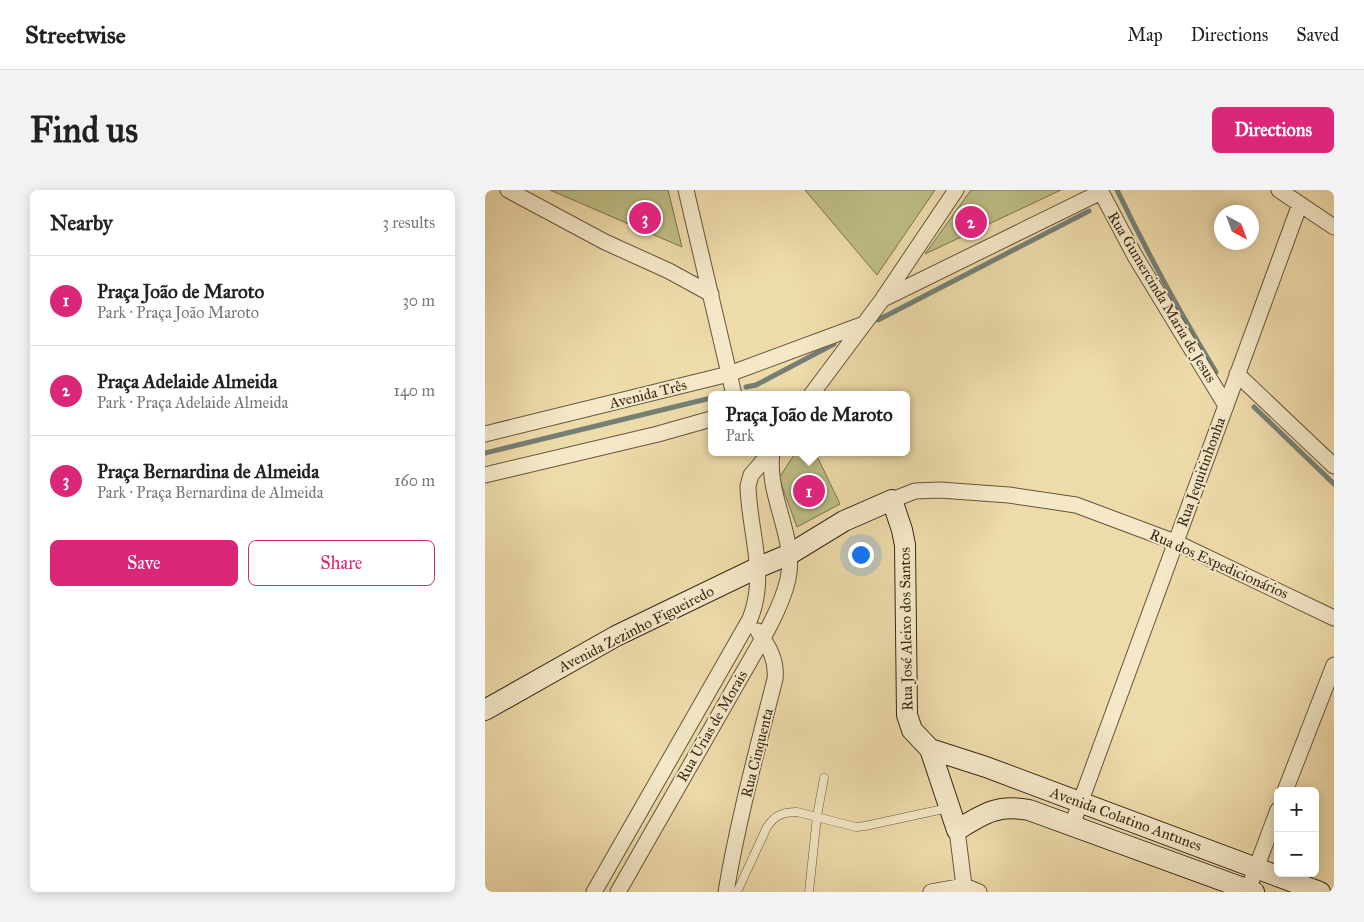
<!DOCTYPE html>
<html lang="en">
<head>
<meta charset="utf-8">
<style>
  body { margin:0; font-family:"IM FELL Great Primer",serif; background:#f2f2f2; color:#222 }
  .controls { position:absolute; right:15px; bottom:15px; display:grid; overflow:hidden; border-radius:8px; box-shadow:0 2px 12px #0003 }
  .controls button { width:45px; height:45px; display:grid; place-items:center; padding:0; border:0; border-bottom:1px solid #e0e0e0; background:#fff; color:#222; font:25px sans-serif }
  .compass { position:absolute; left:729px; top:15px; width:45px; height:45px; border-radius:50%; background:#fff; box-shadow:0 2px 12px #0003; rotate:139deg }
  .you { position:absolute; left:375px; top:364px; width:18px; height:18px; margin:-12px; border:4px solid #fff; border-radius:50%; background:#1a73e8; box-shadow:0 0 0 8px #1a73e833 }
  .badge { display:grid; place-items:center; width:32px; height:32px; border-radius:50%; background:#db2777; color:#fff; font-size:16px; font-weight:700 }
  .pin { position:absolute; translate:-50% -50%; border:2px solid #fff; box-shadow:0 1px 5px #0006 }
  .popup { position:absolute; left:223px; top:201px; width:202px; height:65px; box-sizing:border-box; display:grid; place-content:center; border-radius:8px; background:#fff; filter:drop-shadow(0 1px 4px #0005); font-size:16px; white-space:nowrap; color:#767676 }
  .popup b { font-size:19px; color:#222 }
  .popup::after { content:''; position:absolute; left:50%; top:100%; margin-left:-10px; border:10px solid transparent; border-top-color:#fff }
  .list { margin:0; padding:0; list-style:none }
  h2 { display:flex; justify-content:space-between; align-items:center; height:65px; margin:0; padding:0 20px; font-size:21px }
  h2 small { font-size:16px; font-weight:400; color:#767676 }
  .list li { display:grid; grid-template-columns:32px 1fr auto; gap:15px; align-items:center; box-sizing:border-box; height:90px; padding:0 20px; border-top:1px solid #e0e0e0 }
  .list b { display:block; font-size:19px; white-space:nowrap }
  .list p { margin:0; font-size:16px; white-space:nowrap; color:#767676 }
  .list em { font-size:16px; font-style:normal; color:#767676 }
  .actions { display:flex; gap:10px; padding:15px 20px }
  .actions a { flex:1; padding:11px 0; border:1px solid #db2777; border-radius:8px; text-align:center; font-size:18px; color:#db2777 }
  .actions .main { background:#db2777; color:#fff }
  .map { position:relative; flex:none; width:849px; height:702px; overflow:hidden; border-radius:8px }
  header { display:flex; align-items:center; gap:30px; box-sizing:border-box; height:70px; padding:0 25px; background:#fff; border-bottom:1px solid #e0e0e0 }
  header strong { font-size:24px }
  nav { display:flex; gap:28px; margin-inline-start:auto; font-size:18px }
  .intro { display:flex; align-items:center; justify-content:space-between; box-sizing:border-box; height:120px; padding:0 30px }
  h1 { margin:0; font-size:35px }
  .button { padding:12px 22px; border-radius:8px; background:#db2777; color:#fff; font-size:18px; font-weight:700 }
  main { display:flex; gap:30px; padding:0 30px }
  aside { flex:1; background:#fff; border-radius:8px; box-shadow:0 2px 12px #0003 }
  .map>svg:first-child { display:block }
</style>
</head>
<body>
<header>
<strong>Streetwise</strong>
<nav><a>Map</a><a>Directions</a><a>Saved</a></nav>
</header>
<div class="intro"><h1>Find us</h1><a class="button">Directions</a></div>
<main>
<aside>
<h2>Nearby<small>3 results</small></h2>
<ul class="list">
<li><span class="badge">1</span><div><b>Praça João de Maroto</b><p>Park · Praça João Maroto</p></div><em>30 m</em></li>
<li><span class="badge">2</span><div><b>Praça Adelaide Almeida</b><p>Park · Praça Adelaide Almeida</p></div><em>140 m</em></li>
<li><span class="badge">3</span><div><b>Praça Bernardina de Almeida</b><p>Park · Praça Bernardina de Almeida</p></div><em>160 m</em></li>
</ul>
<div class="actions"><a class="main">Save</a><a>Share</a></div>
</aside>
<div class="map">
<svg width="849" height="702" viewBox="0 0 849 702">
  <rect width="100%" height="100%" fill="#eedbaa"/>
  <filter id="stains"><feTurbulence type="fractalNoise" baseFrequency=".004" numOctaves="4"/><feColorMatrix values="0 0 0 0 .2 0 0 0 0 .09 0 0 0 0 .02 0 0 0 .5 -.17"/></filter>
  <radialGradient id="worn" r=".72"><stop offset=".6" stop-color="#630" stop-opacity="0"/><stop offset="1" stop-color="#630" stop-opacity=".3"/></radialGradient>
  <!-- park -->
  <path fill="#bebe85" stroke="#7a734e" d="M65,0H183L197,57Z
    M320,0H450L392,85Z
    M486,0H576L440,64Z
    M311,262H330L355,314L312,337L294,288Z"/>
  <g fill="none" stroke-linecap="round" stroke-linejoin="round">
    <!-- stream -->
    <path stroke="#757f75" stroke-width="5" d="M632,0C662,62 695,123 731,182
      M393,130L604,21
      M261,197L271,195L349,154
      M769,217L849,294
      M0,263L226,208"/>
    <!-- service casing -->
    <g stroke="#65553c" stroke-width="9">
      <path id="service" d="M252,702L282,637C290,625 298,622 312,622L371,637L380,636L463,618
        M324,702L332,626L339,588"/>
    </g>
    <!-- minor casing -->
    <g stroke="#65553c" stroke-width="17">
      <path id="minor" d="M23,0L120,52L184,81L226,104
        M201,0L249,205
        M615,0L650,66L740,214
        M794,0L849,37
        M398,109L616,2
        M752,184L849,276
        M326,205L397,110L471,0
        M0,244L244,184L379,134
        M0,285L173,244L226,229
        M407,310L430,301L455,300L524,305L591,315L690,352L849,428
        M800,601L849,475
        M587,635L815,14
        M472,640L479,696
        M763,700L793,620
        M109,702L265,429C283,384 264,342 263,296L266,285L286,262
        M133,702C170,636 208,570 246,504C264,471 295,425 303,389C312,347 281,306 287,262
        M241,702C253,630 272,560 290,489C292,470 284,457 273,441
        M446,702L479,696L494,702"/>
    </g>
    <!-- secondary casing -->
    <g stroke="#372817" stroke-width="22">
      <path id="secondary" d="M0,520L131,446L274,377L305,364L359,331L407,310L417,340L420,355L422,525L427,540L445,559L472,640C498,624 512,614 544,620L769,702
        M445,559L501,577L835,702"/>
    </g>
    <!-- service -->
    <use href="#service" stroke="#f4e8c8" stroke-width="8"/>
    <!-- minor -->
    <use href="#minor" stroke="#f4e8c8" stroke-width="15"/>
    <!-- secondary -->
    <use href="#secondary" stroke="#f4e8c8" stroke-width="20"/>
  </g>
  <g text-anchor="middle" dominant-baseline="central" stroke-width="4" stroke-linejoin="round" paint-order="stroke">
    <!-- street labels -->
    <g font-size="15" fill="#372817" stroke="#f4e8c8">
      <text transform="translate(677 107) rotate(59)">Rua Gumercinda Maria de Jesus</text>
      <text transform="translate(163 204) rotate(-14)">Avenida Três</text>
      <text transform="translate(716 282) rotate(-70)">Rua Jequitinhonha</text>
      <text transform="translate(734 374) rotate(24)">Rua dos Expedicionários</text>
      <text transform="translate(151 439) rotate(-27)">Avenida Zezinho Figueiredo</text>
      <text transform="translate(421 439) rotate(-91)">Rua José Aleixo dos Santos</text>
      <text transform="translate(227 536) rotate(-60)">Rua Urias de Morais</text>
      <text transform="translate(272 563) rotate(-76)">Rua Cinquenta</text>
      <text transform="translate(641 629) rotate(20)">Avenida Colatino Antunes</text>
    </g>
  </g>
  <rect width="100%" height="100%" filter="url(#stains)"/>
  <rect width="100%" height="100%" fill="url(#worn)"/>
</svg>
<div class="controls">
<button>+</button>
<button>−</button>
</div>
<svg class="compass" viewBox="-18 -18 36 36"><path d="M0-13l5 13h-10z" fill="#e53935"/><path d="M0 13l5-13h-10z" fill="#767676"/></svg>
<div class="you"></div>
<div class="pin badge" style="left:324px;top:301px">1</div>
<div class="popup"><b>Praça João de Maroto</b>Park</div>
<div class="pin badge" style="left:486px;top:32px">2</div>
<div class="pin badge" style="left:160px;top:28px">3</div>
</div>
</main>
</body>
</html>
